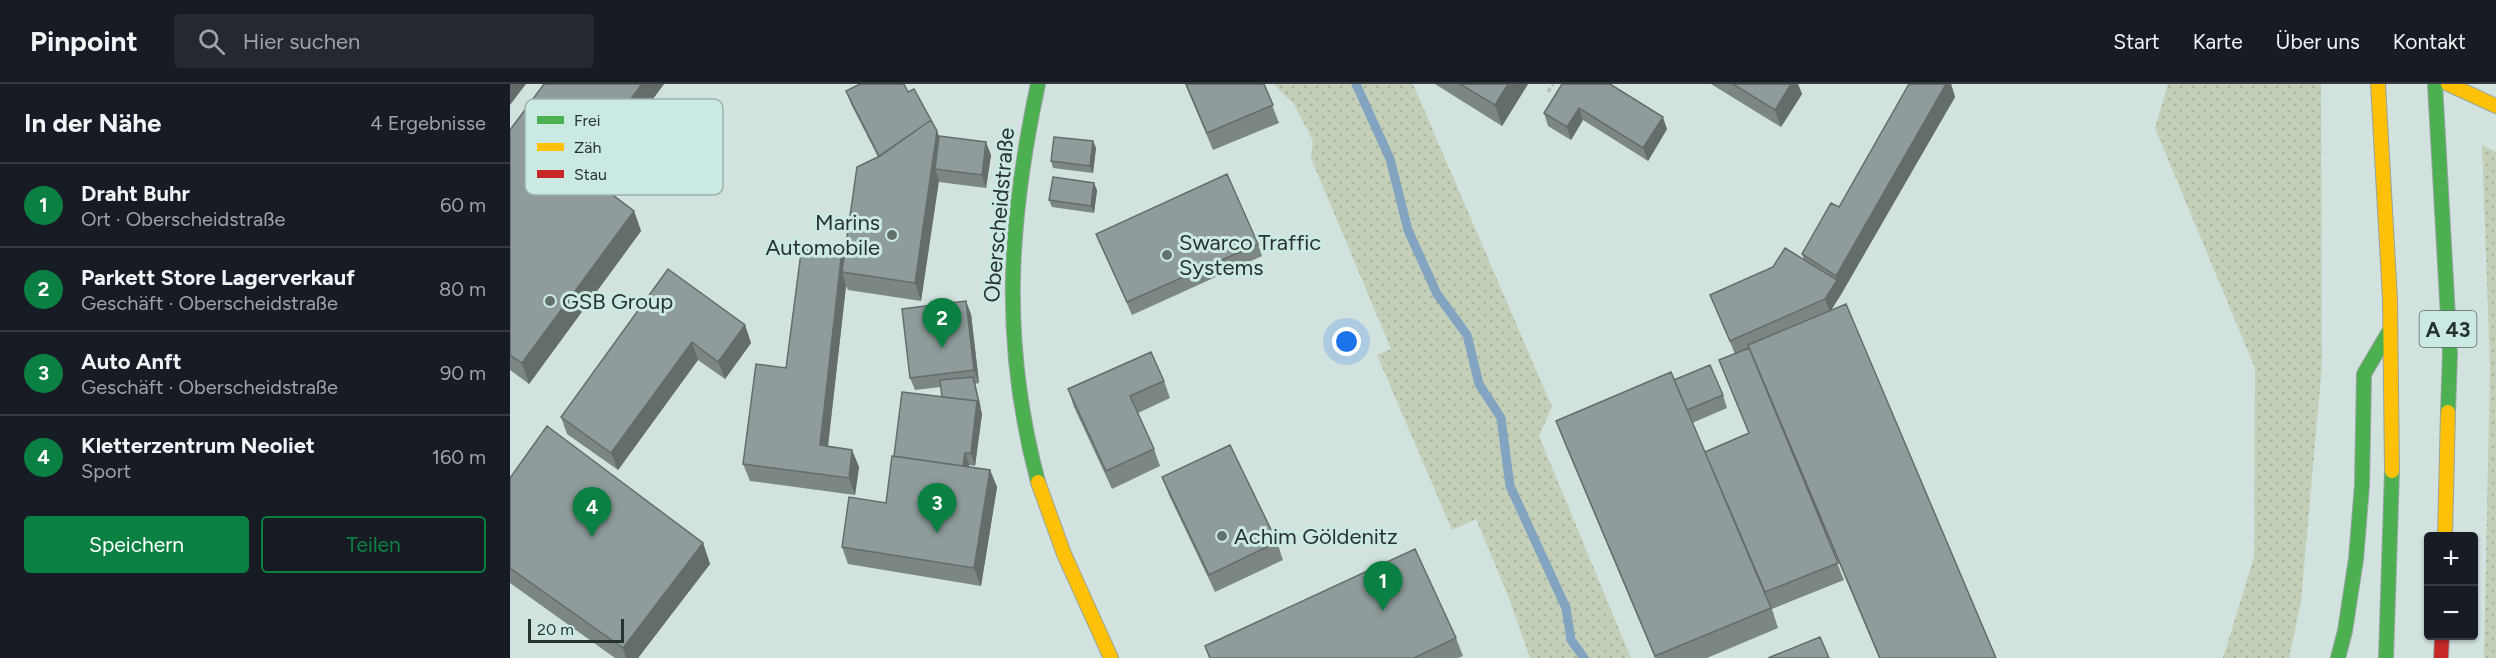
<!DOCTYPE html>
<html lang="de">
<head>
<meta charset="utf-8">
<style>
  :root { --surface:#171b24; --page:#242831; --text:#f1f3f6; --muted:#9ea1a6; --line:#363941; --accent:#0b8043 }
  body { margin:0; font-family:Figtree,sans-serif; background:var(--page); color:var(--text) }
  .controls { position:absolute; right:18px; bottom:18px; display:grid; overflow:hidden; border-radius:6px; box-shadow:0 2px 4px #0004 }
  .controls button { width:54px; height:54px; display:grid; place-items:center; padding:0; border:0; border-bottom:2px solid var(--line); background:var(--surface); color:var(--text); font:30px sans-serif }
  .scale { position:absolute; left:18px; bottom:15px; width:96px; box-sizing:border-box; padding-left:6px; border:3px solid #273331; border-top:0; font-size:16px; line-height:21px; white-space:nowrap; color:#273331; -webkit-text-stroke:4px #cbe9e3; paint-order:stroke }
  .you { position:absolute; left:837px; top:258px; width:21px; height:21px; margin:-15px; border:4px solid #fff; border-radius:50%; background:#1a73e8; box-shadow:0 0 0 9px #1a73e833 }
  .badge { display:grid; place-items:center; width:39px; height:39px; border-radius:50%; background:var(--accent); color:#fff; font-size:20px; font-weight:700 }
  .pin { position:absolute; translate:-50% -50px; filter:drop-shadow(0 2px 3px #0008) }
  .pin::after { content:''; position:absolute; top:32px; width:21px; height:18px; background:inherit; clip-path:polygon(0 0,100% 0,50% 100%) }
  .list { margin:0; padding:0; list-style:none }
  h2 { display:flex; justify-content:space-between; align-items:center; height:78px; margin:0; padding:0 24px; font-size:26px }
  h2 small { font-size:20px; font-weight:400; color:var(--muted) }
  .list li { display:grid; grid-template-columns:39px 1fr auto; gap:18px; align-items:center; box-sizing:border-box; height:84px; padding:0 24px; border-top:2px solid var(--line) }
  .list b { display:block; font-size:22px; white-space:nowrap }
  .list p { margin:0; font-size:20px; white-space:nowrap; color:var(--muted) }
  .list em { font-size:20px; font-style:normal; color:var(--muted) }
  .actions { display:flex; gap:12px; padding:18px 24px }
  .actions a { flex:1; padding:14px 0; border:2px solid var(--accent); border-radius:6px; text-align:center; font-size:21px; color:var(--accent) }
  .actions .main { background:var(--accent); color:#fff }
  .icon { flex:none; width:33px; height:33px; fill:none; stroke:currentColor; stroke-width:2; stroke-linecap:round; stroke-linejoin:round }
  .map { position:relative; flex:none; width:1986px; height:574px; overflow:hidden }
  header { display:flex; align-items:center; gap:36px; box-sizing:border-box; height:84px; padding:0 30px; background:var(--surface); border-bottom:2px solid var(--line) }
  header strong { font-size:28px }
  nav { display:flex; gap:33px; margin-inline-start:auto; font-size:21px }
  .search { width:420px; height:54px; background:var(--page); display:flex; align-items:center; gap:15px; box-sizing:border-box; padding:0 21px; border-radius:6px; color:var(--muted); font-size:22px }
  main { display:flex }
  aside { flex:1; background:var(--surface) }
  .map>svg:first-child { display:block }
  .grass { fill:url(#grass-dots) }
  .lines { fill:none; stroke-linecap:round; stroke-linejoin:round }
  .stream { stroke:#82a4c1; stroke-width:9 }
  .fast-casing { stroke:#97a4a1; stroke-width:16 }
  .slow-casing { stroke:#97a4a1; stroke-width:16 }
  .jam-casing { stroke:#97a4a1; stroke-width:16 }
  .path { stroke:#babfbd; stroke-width:4; stroke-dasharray:4.5 3; stroke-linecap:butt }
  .fast { stroke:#4caf50; stroke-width:14 }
  .slow { stroke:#ffc107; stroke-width:14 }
  .jam { stroke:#c62828; stroke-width:14 }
  .wall { fill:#7b8685 }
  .shaded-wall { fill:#646d6c }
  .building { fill:#8f9c9b; stroke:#646d6c; stroke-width:1.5 }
  .poi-dot { fill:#63706e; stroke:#cbe9e3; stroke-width:2 }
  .labels { text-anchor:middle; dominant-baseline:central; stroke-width:6; stroke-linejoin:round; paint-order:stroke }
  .shield { fill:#cbe9e3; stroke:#586a66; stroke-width:1.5 }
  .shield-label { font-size:21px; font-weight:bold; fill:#273331 }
  .street-label { font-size:22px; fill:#273331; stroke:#cbe9e3 }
  .poi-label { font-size:22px; fill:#273331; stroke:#cbe9e3; text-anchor:start }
  .key { fill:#cbe9e3; stroke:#9ab2ae; stroke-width:1.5 }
  .key-label { font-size:16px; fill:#273331 }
</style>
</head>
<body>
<header>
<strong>Pinpoint</strong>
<div class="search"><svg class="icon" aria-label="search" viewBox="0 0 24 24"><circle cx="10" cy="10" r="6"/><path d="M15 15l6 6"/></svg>Hier suchen</div>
<nav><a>Start</a><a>Karte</a><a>Über uns</a><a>Kontakt</a></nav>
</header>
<main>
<aside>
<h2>In der Nähe<small>4 Ergebnisse</small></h2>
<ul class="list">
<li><span class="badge">1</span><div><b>Draht Buhr</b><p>Ort · Oberscheidstraße</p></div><em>60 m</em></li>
<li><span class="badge">2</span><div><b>Parkett Store Lagerverkauf</b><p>Geschäft · Oberscheidstraße</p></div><em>80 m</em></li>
<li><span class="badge">3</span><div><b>Auto Anft</b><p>Geschäft · Oberscheidstraße</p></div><em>90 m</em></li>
<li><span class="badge">4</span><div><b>Kletterzentrum Neoliet</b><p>Sport</p></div><em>160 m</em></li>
</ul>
<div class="actions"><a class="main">Speichern</a><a>Teilen</a></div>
</aside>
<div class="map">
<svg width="1986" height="574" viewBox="0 0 1986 574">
  <defs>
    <pattern id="grass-dots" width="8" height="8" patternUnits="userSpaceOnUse" patternTransform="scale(1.5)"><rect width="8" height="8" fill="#c3cfb8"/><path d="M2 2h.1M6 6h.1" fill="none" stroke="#a8b29f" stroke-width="1.8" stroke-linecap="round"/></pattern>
  </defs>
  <rect width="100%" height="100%" fill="#d2e2df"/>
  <path class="grass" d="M763 0H903L1042 323 1029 352 1121 574H1020L999 514 966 435 942 446 867 271 881 265 801 74 803 57 784 20Z
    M1658 0H1811L1812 281 1791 517 1779 574H1713L1744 473 1745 284 1645 44Z
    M1972 61 1986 68V574H1974L1980 283Z"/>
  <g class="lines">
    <path class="stream" d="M846 0 880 75 898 146 927 210 957 251 969 300 991 334 1000 402 1056 524 1061 556 1074 574"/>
    <g class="fast-casing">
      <path id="fast" d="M1925 0 1940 269 1938 328
        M528 398C491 259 498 140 528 0
        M1828 574 1835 547 1846 475 1852 401 1854 290 1880 246
        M1876 574 1882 387"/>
    </g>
    <g class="slow-casing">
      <path id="slow" d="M1868 0 1880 215 1882 387
        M1938 0 1986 22
        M528 398 554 470 601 574
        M1935 452 1938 328"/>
    </g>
    <g class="jam-casing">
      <path id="jam" d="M1931 574 1932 552"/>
    </g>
    <path class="path" d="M1038 8 1043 0"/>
    <use href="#fast" class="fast"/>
    <use href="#slow" class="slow"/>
    <use href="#jam" class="jam"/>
  </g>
  <path class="wall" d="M154 0 83 96 124 127 131 147 19 300 0 286V46Z
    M675 0H754L769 39 703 66Z
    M925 0H1018L992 42Z
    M1052 0 1157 45 1138 77 1073 36 1061 56 1038 42 1034 29Z
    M1201 0H1288L1292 10 1271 43Z
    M1399 0H1441L1445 13 1321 226 1486 574H1369L1289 384 1334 496 1262 525 1268 544 1197 574H1145L1054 358 1046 337 1164 296 1213 311 1217 324 1182 339 1197 373 1239 350 1209 276 1225 270 1200 211 1294 176 1292 170 1329 123Z
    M336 7 398 8 421 36 429 52 481 71 476 104 429 98V96L411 217 338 206 336 202 318 362 342 366 349 383 345 411 240 397 233 380 276 284 334 172 368 73 341 20Z
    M583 57 586 64 583 89 543 84 541 77Z
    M587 106 584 129 542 123 539 116Z
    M586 150 748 160 752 172 622 231 591 162Z
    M158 185 235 241 241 259 215 295 188 276 108 386 57 350 51 333Z
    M461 230 469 299 465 300 472 330 465 382 459 381V383L480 386 487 403 471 502 338 480 332 463 376 419 384 372 432 313 431 303 405 306 400 294Z
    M654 297 660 314 628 329 644 365 650 382 602 405 564 323 558 305Z
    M652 393 767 458 773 476 705 508 659 411Z
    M0 394 193 459 200 480 128 574H105L0 499Z
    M946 554 953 572 948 574H699L695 562Z"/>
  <path class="shaded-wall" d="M0 0H16L0 21Z
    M132 0H154L75 106 68 85Z
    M998 0H1018L992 42 985 21Z
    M1281 0H1288L1292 10 1271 43 1265 26Z
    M1436 0H1441L1445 13 1332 209 1320 228 1315 215 1327 196 1326 192Z
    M1069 24 1073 36 1061 56 1057 43Z
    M1153 33 1157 45 1138 77 1133 64Z
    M427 47 433 65 425 85 429 96 411 217 405 199Z
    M583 57 586 64 583 89 580 82Z
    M476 58 481 71 476 104 472 91Z
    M584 99 587 106 584 129 581 122Z
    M124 127 131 147 19 300 12 279Z
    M332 166 338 184 332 188 336 202 316 379 310 361Z
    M456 217 461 230 469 299 464 286Z
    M235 241 241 259 215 295 208 278Z
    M182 258 188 276 108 386 101 369Z
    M463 293 465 299 472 330 470 323Z
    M467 317 472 330 465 382 461 369Z
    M342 366 349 383 345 411 339 394Z
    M455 369 459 381 457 398 452 386Z
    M480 386 487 403 471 502 464 484Z
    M193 459 200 480 128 574H116L113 564Z"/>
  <path class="building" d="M34 0H132L68 85 124 127 12 279 0 271V46Z
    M350 0H394L398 8 404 5 421 36 369 72 336 7Z
    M676 0H754L763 21 697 49Z
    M950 0H998L985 21Z
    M1052 0H1100L1153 33 1133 64 1069 24 1057 43 1034 29Z
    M1223 0H1281L1265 26Z
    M1399 0H1436L1326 192 1292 170 1321 119 1329 123Z
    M421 36 427 47 405 199 332 188 347 83 370 72Z
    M429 52 476 58 472 91 425 85Z
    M544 53 583 57 580 82 541 77Z
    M717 90 748 160 617 218 586 150Z
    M543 93 584 99 581 122 539 116Z
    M292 161 332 166 310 361 342 366 339 394 233 380 246 280 276 284Z
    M1275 164 1327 196 1315 215 1220 257 1200 211 1263 183Z
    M158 185 235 241 208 278 182 258 101 369 51 333Z
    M456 217 464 286 400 294 392 225Z
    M1336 220 1486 574H1370L1238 261Z
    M1239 264 1328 479 1255 508 1195 368 1239 349 1209 276Z
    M641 268 654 297 620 312 644 365 596 387 558 305Z
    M1200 281 1213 311 1177 326 1164 296Z
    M1161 288 1261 524 1145 572 1046 337Z
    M463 293 470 323 467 317 432 313 430 296Z
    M392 308 467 317 461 369H455L453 382 384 372Z
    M37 342 193 459 113 564 0 484V394Z
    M720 361 767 458 699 491 652 393Z
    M382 372 480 386 464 484 332 463 339 413 376 419Z
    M905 465 946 554 904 574H700L695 562Z
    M1310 553 1319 574H1258Z"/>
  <g class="poi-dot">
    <circle cx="382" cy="151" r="6"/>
    <circle cx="657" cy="171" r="6"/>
    <circle cx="40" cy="217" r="6"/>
    <circle cx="712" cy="452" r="6"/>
  </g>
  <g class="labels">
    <rect class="shield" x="1909.5" y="227" width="57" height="36" rx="4.5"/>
    <g class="shield-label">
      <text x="1938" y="245">A 43</text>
    </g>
    <g class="street-label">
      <text transform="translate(489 131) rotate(-85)">Oberscheidstraße</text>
    </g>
    <g class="poi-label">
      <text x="370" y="138" text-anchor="end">Marins<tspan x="370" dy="25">Automobile</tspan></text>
      <text x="669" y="158">Swarco Traffic<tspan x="669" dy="25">Systems</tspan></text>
      <text x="52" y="217">GSB Group</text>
      <text x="724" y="452">Achim Göldenitz</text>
    </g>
  </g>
  <rect x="15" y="15" width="198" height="96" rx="9" class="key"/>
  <rect x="27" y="32" width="27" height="8" fill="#4caf50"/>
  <rect x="27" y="59" width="27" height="8" fill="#ffc107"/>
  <rect x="27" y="86" width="27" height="8" fill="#c62828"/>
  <g class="key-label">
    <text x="64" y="42">Frei</text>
    <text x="64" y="69">Zäh</text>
    <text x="64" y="96">Stau</text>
  </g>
</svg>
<div class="controls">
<button>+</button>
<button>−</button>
</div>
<div class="scale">20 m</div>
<div class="you"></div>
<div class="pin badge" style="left:873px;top:527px">1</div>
<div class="pin badge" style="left:432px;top:264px">2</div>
<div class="pin badge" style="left:427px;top:449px">3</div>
<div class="pin badge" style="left:82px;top:453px">4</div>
</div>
</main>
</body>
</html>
